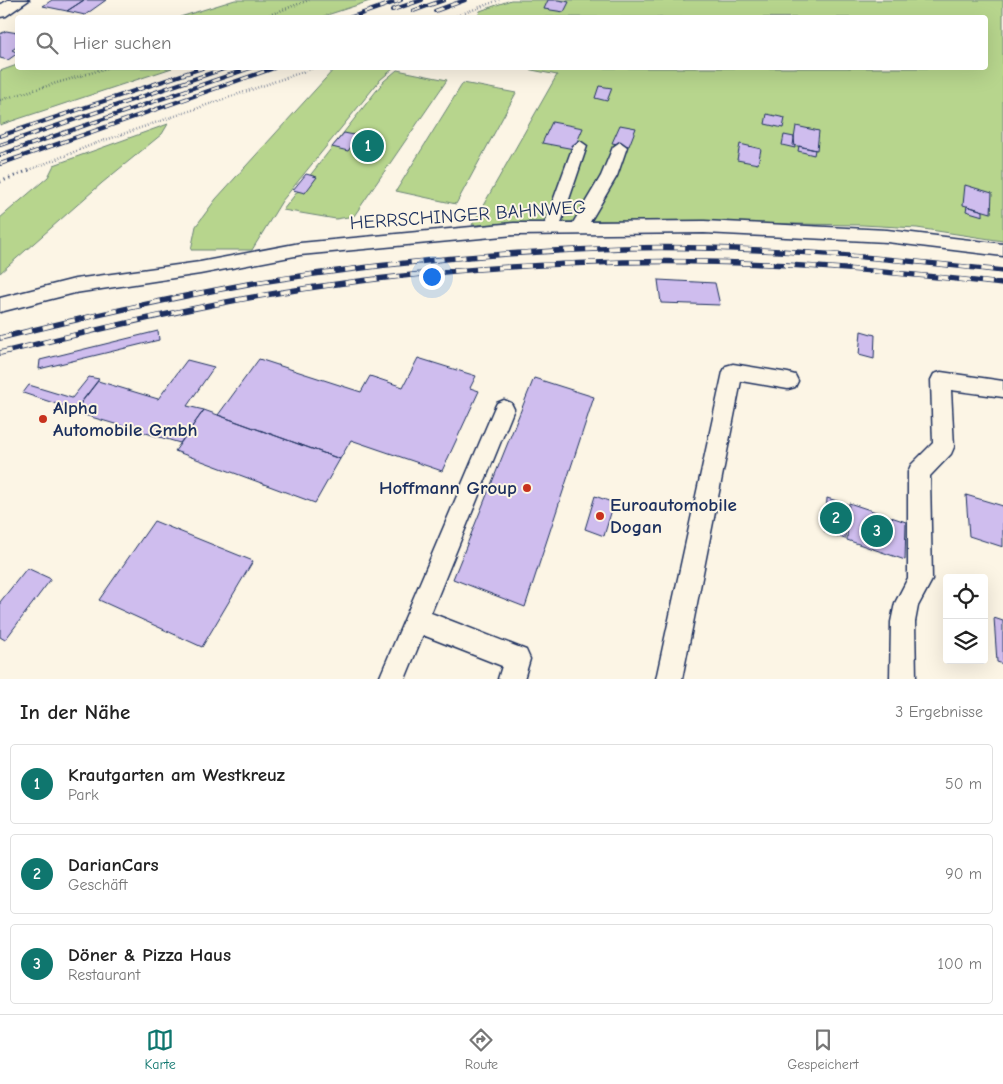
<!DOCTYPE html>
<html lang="de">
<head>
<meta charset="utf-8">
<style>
  :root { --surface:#fff; --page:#f6f6f6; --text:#222; --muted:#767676; --line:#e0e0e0; --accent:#0f766e }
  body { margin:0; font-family:"Comic Neue",sans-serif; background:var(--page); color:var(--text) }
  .controls { position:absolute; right:15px; bottom:15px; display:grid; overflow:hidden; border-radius:5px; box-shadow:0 5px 20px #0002 }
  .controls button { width:45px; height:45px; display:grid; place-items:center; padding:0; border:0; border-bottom:1px solid var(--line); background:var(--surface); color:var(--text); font:25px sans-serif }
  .you { position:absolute; left:431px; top:276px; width:18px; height:18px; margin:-12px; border:4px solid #fff; border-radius:50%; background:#1a73e8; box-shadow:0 0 0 8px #1a73e833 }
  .badge { display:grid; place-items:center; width:32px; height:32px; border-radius:50%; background:var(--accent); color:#fff; font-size:16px; font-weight:700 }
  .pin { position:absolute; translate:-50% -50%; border:2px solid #fff; box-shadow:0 1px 5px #0006 }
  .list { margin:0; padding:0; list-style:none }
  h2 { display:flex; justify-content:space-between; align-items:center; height:65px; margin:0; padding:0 20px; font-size:21px }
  h2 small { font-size:16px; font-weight:400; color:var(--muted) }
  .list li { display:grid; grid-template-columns:32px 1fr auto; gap:15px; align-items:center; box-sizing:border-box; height:80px; margin:0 10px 10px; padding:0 10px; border:1px solid var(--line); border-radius:5px }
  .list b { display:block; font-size:19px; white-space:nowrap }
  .list p { margin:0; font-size:16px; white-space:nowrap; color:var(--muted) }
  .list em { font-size:16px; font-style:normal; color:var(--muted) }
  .icon { flex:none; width:28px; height:28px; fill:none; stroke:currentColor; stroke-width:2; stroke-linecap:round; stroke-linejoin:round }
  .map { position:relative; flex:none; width:1003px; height:679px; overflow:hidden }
  .search { position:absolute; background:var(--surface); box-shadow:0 5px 20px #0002; left:15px; right:15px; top:15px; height:55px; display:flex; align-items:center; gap:12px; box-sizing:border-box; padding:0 18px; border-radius:5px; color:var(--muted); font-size:19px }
  .sheet { height:335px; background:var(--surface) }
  nav { display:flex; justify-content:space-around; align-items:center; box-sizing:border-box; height:70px; border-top:1px solid var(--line); background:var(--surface); font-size:14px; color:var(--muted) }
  nav a { display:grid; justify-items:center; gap:2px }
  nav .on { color:var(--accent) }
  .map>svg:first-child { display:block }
  .green { fill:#b7d58d; stroke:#698276 }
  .building { fill:#cfbdee; stroke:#1b2f5e }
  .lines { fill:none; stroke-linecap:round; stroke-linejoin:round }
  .lane-casing { stroke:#1b2f5e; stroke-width:3 }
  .street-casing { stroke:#1b2f5e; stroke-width:3 }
  .path-far1 { stroke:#1b2f5e; stroke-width:2.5; stroke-dasharray:0.5 2.5; stroke-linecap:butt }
  .path { stroke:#1b2f5e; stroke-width:3; stroke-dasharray:1 4; stroke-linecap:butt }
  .lane { fill:#fcf5e5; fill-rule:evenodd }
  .street { fill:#fcf5e5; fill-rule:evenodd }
  .rail-far1-casing { stroke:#1b2f5e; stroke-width:4 }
  .rail-casing { stroke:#1b2f5e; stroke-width:5.5 }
  .rail-far1 { stroke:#fcf5e5; stroke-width:2.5; stroke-dasharray:8; stroke-linecap:butt }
  .rail { stroke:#fcf5e5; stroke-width:4; stroke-dasharray:11; stroke-linecap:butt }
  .poi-dot { fill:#c8321e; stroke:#fcf5e5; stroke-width:2 }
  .labels { text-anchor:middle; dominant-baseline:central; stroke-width:4; stroke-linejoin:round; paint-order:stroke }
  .street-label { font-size:19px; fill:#1b2f5e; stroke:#fcf5e5 }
  .poi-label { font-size:19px; font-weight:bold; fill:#1b2f5e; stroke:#fcf5e5; text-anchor:start }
</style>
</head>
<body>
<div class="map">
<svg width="1003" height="679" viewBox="0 0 1003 679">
  <rect width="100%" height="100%" fill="#fcf5e5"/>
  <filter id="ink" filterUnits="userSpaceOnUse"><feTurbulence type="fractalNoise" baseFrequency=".02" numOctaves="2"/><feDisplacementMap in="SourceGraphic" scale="10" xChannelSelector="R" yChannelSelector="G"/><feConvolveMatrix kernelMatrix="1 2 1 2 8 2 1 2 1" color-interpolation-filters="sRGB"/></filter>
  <g filter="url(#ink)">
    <path class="green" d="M235 0H373L321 17H180Z
      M511 0H1003V241L917 228 862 225 597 221 472 225 557 75 522 68H986V18L478 17 480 11Z
      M17 65 18 68H172L0 125V71Z
      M335 68H394L380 80 282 201 252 250H191L196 226 216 199Z
      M397 70 447 80 354 216 336 219 283 210 384 81Z
      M463 83 516 93 456 204 396 191Z
      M168 124 162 134 102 183 0 273V218L48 177 54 165Z"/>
    <path class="building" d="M52 0H84L67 11 43 6Z
      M84 0H106L85 15 67 11Z
      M548 0H558L569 2 564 12 544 9Z
      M6 31 18 33V46L12 50 18 53 8 60 0 58V34Z
      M599 86 612 88 607 101 595 98Z
      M767 114 785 118 783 128 765 124Z
      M552 122 583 128 574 149 542 143Z
      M620 125 636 128 629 146 612 143Z
      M796 126 819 131 817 150 793 145Z
      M344 133 359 136 348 151 332 147Z
      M784 135 794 137 795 148 782 145Z
      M740 144 761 149 758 164 737 160Z
      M799 146 815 150 814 155 798 151Z
      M306 174 317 177 305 193 293 190Z
      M965 185 992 193 991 213 963 205Z
      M967 206 983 211V216L966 211Z
      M658 280 715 283 720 305 661 303Z
      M158 331 159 340 39 369 40 360Z
      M861 331 875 335 874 359 859 355Z
      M418 358 476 376 470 388 479 391 442 471 351 440 340 459 218 415 259 359 361 392 370 376 403 387Z
      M187 360 214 367 187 406 204 410 180 443 74 412 98 381 158 399Z
      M89 377 99 379 75 410 23 393 29 385 72 398Z
      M534 378 594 397 525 607 453 579Z
      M204 410 340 459 315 503 175 451Z
      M966 495 1003 506V547L969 536Z
      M595 496 614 503 604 536 585 529Z
      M827 498 847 504 845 539 825 532Z
      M849 503 906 522 905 560 847 540Z
      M154 521 253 561 202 647 99 600Z
      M27 568 51 579 5 640 0 637V602Z
      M994 618 1003 621V664L997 662Z"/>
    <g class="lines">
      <g class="lane-casing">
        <path id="lane" d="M580 141 587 146 561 223H573L601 176 613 147 620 142 627 147 617 176 590 222 704 221 887 230 1003 244V256L887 242 704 233 514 235 300 255 200 274 75 293 0 312V298L75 279 200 262 300 243 514 223H545L573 146Z
          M733 364 788 373 795 375 798 381 795 387 788 389 741 381 682 679H656L723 372 726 366Z
          M941 372 1003 381V397L951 390 954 447 951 454 930 476 932 580 918 606 915 622 916 679H890L891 622 895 603 908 578V472L911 465 933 443 931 380 934 374Z
          M504 400 511 403 514 409 431 613 526 650 530 659 524 679H498L502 666 423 635 405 679H379L494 409 497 403Z"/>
      </g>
      <g class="street-casing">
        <path id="street" d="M8 0H29L6 16 0 17V5Z"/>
      </g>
      <path class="path-far1" d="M261 18 309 0
        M451 18 499 0
        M0 100 107 68
        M29 170 94 144 314 68"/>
      <path class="path" d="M0 182 32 169"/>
      <use href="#lane" class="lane"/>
      <use href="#street" class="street"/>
      <g class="rail-far1-casing">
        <path id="rail-far1" d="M392 10 422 0
          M413 11 444 0
          M435 11 465 0
          M349 18 401 0
          M0 136 202 68
          M0 145 226 68
          M0 155 250 68
          M0 164 274 68"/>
      </g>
      <g class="rail-casing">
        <path id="rail" d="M0 338C82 318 165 299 248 284 372 264 497 252 623 248 750 245 877 257 1003 271
          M0 353C82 333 165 313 248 298 371 276 497 265 623 262 750 259 876 270 1003 284"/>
      </g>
      <use href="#rail-far1" class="rail-far1"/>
      <use href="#rail" class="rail"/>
    </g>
  </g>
  <g class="poi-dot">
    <circle cx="43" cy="419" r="5"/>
    <circle cx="527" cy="488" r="5"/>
    <circle cx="600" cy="516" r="5"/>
  </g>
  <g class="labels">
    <g class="street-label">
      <text transform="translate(468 215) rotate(-4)">HERRSCHINGER BAHNWEG</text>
    </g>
    <g class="poi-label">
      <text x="53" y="408">Alpha<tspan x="53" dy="22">Automobile Gmbh</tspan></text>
      <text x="517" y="488" text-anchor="end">Hoffmann Group</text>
      <text x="610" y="505">Euroautomobile<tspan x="610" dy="22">Dogan</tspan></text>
    </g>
  </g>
</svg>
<div class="controls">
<button><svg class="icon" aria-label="locate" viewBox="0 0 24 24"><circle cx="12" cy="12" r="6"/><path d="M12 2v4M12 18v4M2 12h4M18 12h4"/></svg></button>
<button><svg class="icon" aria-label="layers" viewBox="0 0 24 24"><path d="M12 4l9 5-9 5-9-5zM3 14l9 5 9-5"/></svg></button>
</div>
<div class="you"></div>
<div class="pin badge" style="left:368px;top:146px">1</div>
<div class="pin badge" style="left:836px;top:518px">2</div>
<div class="pin badge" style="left:877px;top:531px">3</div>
<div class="search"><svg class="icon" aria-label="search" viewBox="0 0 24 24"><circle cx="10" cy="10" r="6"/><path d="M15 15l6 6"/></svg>Hier suchen</div>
</div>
<section class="sheet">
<h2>In der Nähe<small>3 Ergebnisse</small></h2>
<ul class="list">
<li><span class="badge">1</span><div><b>Krautgarten am Westkreuz</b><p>Park</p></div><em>50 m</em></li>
<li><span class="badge">2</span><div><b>DarianCars</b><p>Geschäft</p></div><em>90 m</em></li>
<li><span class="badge">3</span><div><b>Döner &amp; Pizza Haus</b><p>Restaurant</p></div><em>100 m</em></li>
</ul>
</section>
<nav>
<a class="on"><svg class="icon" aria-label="map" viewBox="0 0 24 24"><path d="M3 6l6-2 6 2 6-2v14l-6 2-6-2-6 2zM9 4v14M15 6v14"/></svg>Karte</a>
<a><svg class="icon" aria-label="directions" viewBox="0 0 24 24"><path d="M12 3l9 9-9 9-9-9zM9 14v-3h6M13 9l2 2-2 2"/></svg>Route</a>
<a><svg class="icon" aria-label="saved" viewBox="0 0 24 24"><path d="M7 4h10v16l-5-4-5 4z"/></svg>Gespeichert</a>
</nav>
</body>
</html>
